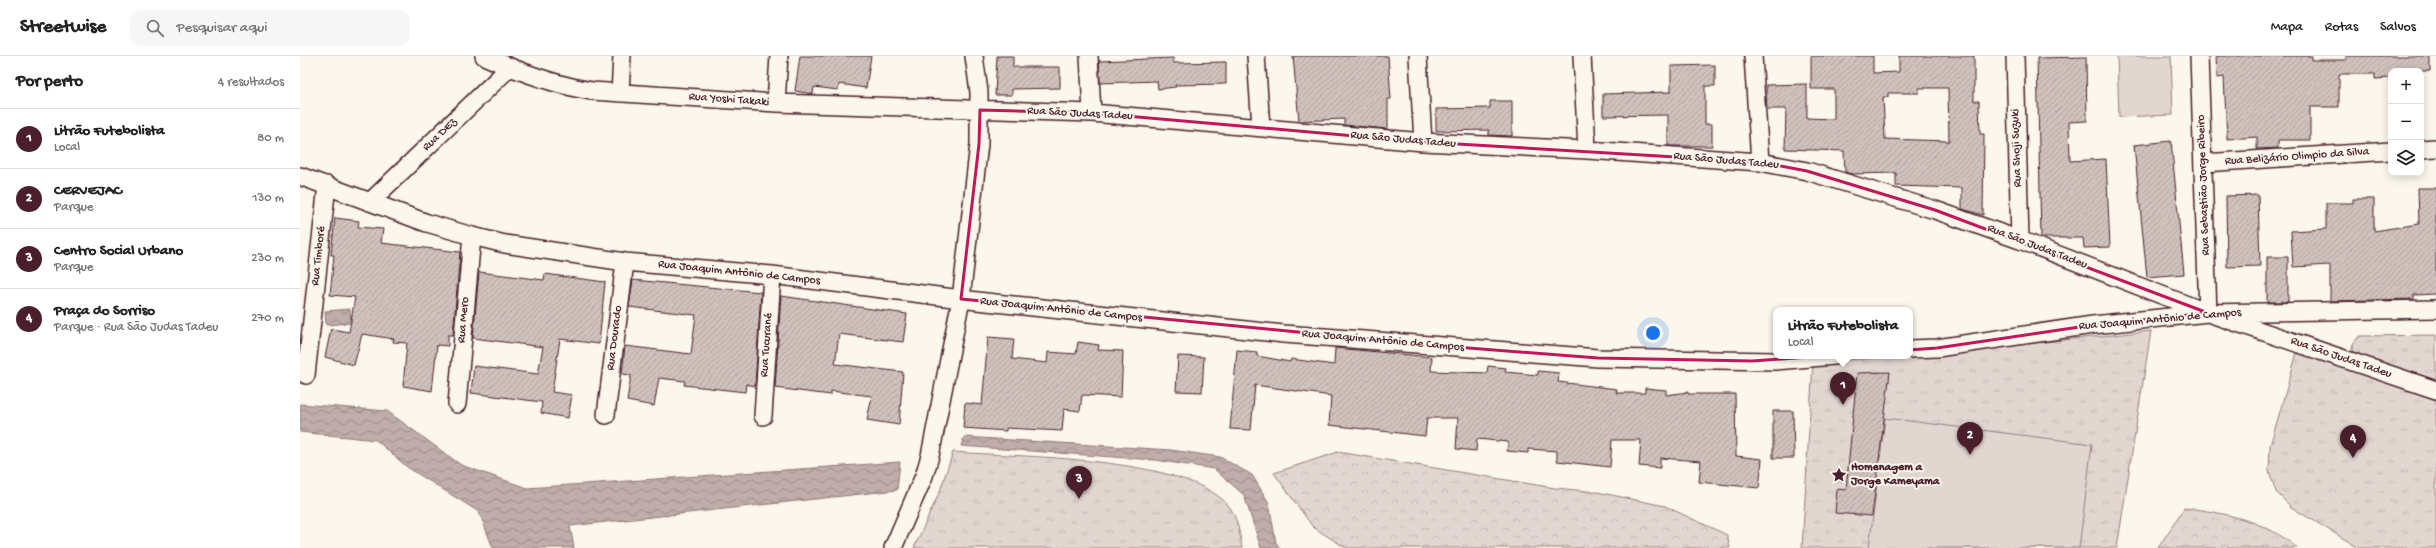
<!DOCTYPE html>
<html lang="pt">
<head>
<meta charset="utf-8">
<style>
  :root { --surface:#fff; --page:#f6f6f6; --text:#222; --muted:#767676; --line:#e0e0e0; --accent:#4a1f2b }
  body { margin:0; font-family:"Gochi Hand",sans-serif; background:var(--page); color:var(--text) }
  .controls { position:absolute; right:12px; top:12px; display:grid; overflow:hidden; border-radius:8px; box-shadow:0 2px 10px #0003 }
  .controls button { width:36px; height:36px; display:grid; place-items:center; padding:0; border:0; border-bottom:1px solid var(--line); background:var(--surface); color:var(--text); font:20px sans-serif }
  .you { position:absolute; left:1353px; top:277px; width:14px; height:14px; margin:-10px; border:3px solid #fff; border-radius:50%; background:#1a73e8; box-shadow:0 0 0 6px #1a73e833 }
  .badge { display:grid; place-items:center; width:26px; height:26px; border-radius:50%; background:var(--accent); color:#fff; font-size:13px; font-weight:700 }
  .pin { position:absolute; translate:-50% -33px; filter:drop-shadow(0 1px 2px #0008) }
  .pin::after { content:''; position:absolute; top:21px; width:14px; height:12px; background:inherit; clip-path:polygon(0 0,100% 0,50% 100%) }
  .popup { position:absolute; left:1473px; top:251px; width:140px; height:52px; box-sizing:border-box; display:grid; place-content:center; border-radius:8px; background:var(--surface); filter:drop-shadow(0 1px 3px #0005); font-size:13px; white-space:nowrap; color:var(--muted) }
  .popup b { font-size:15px; color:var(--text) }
  .popup::after { content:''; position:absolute; left:50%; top:100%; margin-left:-8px; border:8px solid transparent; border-top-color:var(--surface) }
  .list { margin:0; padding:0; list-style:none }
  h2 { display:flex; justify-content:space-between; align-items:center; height:52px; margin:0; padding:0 16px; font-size:17px }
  h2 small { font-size:13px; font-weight:400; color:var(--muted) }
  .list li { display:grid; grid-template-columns:26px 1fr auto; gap:12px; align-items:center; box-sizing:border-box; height:60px; padding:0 16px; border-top:1px solid var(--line) }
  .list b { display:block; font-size:15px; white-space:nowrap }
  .list p { margin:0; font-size:13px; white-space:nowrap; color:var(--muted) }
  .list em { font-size:13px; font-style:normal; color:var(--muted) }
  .icon { flex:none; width:22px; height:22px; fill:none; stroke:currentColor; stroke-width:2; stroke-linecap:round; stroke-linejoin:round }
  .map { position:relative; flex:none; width:2136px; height:492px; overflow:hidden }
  header { display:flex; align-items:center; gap:24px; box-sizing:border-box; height:56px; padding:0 20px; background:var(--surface); border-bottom:1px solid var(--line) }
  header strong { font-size:19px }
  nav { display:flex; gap:22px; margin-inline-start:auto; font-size:14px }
  .search { width:280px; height:36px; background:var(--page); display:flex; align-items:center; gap:10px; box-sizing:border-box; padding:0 14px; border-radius:12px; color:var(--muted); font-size:15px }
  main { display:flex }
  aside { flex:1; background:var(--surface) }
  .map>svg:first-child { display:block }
  .forest { fill:url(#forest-crowns); stroke:#967b7e }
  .park { fill:url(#park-tufts); stroke:#967b7e }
  .pitch { fill:#e2d7d0; stroke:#967b7e }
  .water { fill:url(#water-waves); stroke:#907477 }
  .building { fill:url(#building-hatch); stroke:#4a1f2b; fill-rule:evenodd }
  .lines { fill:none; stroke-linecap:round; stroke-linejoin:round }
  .street-casing { stroke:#4a1f2b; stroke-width:20 }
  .street { stroke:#fbf7ec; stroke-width:17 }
  .marked { fill:none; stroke:#c2185b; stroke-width:3; stroke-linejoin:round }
  .labels { text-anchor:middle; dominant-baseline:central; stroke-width:4; stroke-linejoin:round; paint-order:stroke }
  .street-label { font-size:12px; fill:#4a1f2b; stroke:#fbf7ec }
  .poi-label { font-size:12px; font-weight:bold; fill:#4a1f2b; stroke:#fbf7ec; text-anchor:start }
</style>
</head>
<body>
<header>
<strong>Streetwise</strong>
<div class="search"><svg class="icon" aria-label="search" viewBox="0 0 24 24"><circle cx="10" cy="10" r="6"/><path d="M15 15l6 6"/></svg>Pesquisar aqui</div>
<nav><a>Mapa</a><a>Rotas</a><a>Salvos</a></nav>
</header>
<main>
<aside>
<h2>Por perto<small>4 resultados</small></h2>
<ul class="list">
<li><span class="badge">1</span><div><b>Litrão Futebolista</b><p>Local</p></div><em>80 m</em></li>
<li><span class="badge">2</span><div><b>CERVEJAC</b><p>Parque</p></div><em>130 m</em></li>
<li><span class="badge">3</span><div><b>Centro Social Urbano</b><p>Parque</p></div><em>230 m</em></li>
<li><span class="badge">4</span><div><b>Praça do Sorriso</b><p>Parque · Rua São Judas Tadeu</p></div><em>270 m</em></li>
</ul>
</aside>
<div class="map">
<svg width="2136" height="492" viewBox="0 0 2136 492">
  <defs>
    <pattern id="forest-crowns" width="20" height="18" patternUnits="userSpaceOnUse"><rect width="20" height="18" fill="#e2d7d0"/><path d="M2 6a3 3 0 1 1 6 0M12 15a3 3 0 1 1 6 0" fill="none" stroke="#c3b8b3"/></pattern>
    <pattern id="park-tufts" width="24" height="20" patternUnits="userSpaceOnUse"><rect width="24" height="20" fill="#e2d7d0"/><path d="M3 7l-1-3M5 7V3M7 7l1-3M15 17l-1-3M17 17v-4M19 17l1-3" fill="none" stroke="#c3b8b3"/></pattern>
    <pattern id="water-waves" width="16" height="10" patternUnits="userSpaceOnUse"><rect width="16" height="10" fill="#bfadaa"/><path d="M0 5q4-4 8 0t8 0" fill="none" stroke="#9d8c8b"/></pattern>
    <pattern id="building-hatch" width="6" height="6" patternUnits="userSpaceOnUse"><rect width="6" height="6" fill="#cfc2bc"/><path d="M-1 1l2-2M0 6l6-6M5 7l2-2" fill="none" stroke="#b3a6a2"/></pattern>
  </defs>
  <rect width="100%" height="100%" fill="#fbf7ec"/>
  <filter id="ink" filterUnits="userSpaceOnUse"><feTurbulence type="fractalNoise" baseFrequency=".025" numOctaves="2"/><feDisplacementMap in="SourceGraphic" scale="8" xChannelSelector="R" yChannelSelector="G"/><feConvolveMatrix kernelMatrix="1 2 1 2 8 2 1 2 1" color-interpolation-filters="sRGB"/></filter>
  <g filter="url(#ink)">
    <path class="forest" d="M1038 396 1255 432 1297 436 1365 450 1427 479 1430 492H1046L1013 471 974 417Z
      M1884 452C1923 456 1967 465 1997 492H1858Z"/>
    <path class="park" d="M1851 275 1817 492H1502L1513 306 1610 300Z
      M2136 279V330L2053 300C2050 291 2053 285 2061 280Z
      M1998 293 2136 339V492H2059L1991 451 1976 436 1969 415 1970 390Z
      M653 396C717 401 885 400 928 449 937 460 940 478 942 492H614L640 435Z"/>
    <path class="pitch" d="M1817 0H1871L1873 59 1819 61Z
      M1585 362 1792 388 1779 492H1569Z"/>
    <path class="water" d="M50 253 51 267 26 269 25 255Z
      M0 348 87 355 161 409 227 432 600 406 597 434 270 470 274 492H193L179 456 107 411 76 384 0 376Z
      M664 381 871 394 920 401 952 419 969 447 976 487 980 492H961L944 439 914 413 855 404 661 390Z"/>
    <path class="building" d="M500 0H571L566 32 539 28 538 34 514 31 513 38 495 35Z
      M697 0H713V11H760V32L712 33V39H695Z
      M993 0H1088L1091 43H1088V73L1044 69V63L999 65Z
      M1511 0H1573V17L1599 16V0H1674V45H1679L1680 78H1684L1683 159 1662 153V132L1596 130V117L1552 118 1545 116 1544 95 1485 93 1486 53H1467L1466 29 1507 28V62L1534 63V33H1511ZM1619 32H1648L1649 85 1585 83 1583 41H1588V37H1619Z
      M1916 0H2012V4H2046V0H2130V15H2091V22L2075 23V18H2039V51H2010V84H1978V92L1957 93V81L1927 83 1924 21 1917 22Z
      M1786 1 1787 65 1769 66 1770 105 1806 103 1810 191 1784 192 1783 182H1741L1737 2Z
      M873 2 874 7 926 6V28L875 29 876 31 858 33 857 25 800 27 799 5Z
      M1415 9V30H1405V68H1412V90H1368V59L1303 60V38L1371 36V10Z
      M1190 45H1212V80L1189 79V74L1136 75V53L1190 52Z
      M1871 85 1884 218 1847 221 1834 89Z
      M2118 132H2136V238L2114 239V243L2030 245V209L1993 211 1991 175 2026 173V147H2053V143H2074V175L2119 168Z
      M1958 139 1960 210 1927 211 1926 140Z
      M35 162 59 165 58 171 83 173 81 187 160 196 153 279H148V290L137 289 132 335 103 330 107 287 93 286 94 283 62 278 54 309 25 301 31 273 49 276 55 241 30 239 34 199H31Z
      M1967 201H1988V246H1967Z
      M179 216 244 224 245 218 305 226 299 288 260 283 252 336 272 339 268 362 241 357 242 346 171 337 174 310 238 318 243 291 173 282Z
      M333 224 461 236 455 330 446 328 445 336 384 329 385 325 359 322 354 350 327 345 331 319 322 318 325 290 391 298 396 259 329 251Z
      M481 240 607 258 603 286 539 278 535 308 603 316 599 369 567 364 572 340 531 335V339L475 332Z
      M688 281 714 283 712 303 747 307 748 296 776 298 778 286 799 289 798 294 823 295 821 341 782 339 780 355 764 353 762 375 706 372V375L663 372 665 347 682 349Z
      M1035 292 1132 301 1131 315 1187 317 1188 310 1206 312 1205 316 1238 319V315L1259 317 1258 326 1317 333 1316 337H1345V332L1366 334V339L1388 336V338H1435L1436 400 1462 403 1459 432 1399 426 1401 405 1360 402V412L1339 410 1341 384H1312L1310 411 1257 405V395L1228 393V397L1207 395 1208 386 1177 383 1176 395 1156 393 1158 362H1127L1125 380 1029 369 1031 340 955 329 951 374 930 373 937 294 957 296V300L990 306 991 303 1034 309Z
      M878 300 904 301 902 336 876 335Z
      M1590 316 1572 460 1535 457 1537 433 1546 434 1557 317Z
      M1473 355H1493L1494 402H1473Z"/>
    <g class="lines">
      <g class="street-casing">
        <path id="street" d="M184 0C218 15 254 29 292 35L476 47 792 57 1123 86 1287 94 1460 106 1507 115 1635 154 1720 184 1908 257 2136 334
          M789 0 792 57
          M956 0 961 71
          M1118 0 1123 86
          M1282 0 1287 94
          M1453 0 1460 106
          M1715 0 1720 184
          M1899 0 1908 257
          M320 37 322 0
          M476 47 479 0
          M2121 93 2136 92
          M1903 107 2091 95
          M0 120 127 167 172 180 205 188 325 206 472 219 677 245 984 278 1130 289 1298 302 1475 305 1534 300
          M70 146 210 11
          M1610 293 1637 292 1793 269 1908 257 2136 253
          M6 319 27 129
          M157 348 172 180
          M306 359 325 206
          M463 360 472 219
          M593 492 624 420 630 400 661 243 679 88V36L674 0"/>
      </g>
      <use href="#street" class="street"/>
    </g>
  </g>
  <path class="marked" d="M680 54 792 57 1123 86 1460 106 1507 115 1635 154 1908 257 1793 269 1637 292 1452 305 1298 302 1130 289 661 243 679 88Z"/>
  <defs>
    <g id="sight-bare" transform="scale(1.2)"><path d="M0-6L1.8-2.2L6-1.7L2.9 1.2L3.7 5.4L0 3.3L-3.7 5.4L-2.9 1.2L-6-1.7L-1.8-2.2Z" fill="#4a1f2b" stroke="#fbf7ec" stroke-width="2.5" paint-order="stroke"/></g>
  </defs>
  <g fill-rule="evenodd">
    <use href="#sight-bare" x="1539" y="419"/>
  </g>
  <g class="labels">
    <g class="street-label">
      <text transform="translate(429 44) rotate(4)">Rua Yoshi Takaki</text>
      <text transform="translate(780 58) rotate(3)">Rua São Judas Tadeu</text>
      <text transform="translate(140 79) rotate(-44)">Rua DEz</text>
      <text transform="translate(1103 84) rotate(5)">Rua São Judas Tadeu</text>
      <text transform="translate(1717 92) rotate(-92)">Rua Shoji Suzuki</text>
      <text transform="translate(1997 101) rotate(-4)">Rua Belizário Olimpio da Silva</text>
      <text transform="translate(1426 105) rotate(5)">Rua São Judas Tadeu</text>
      <text transform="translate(1904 129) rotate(-92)">Rua Sebastião Jorge Ribeiro</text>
      <text transform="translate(1737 191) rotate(21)">Rua São Judas Tadeu</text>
      <text transform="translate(19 200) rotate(-84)">Rua Timboré</text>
      <text transform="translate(439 217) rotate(6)">Rua Joaquim Antônio de Campos</text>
      <text transform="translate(761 254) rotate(6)">Rua Joaquim Antônio de Campos</text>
      <text transform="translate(164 264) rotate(-85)">Rua Mero</text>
      <text transform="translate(1860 264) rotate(-5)">Rua Joaquim Antônio de Campos</text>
      <text transform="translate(315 282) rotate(-83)">Rua Dourado</text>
      <text transform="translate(1083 285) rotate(5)">Rua Joaquim Antônio de Campos</text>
      <text transform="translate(467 289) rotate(-86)">Rua Tucurané</text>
      <text transform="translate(2041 302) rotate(19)">Rua São Judas Tadeu</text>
    </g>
    <g class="poi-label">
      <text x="1551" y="412">Homenagem a<tspan x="1551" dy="14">Jorge Kameyama</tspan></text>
    </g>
  </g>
</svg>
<div class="controls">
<button>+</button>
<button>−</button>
<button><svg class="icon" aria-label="layers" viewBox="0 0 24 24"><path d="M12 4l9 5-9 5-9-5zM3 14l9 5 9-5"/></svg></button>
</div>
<div class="you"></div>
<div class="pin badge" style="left:1543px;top:349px">1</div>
<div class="popup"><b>Litrão Futebolista</b>Local</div>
<div class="pin badge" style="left:1670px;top:399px">2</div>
<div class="pin badge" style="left:779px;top:443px">3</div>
<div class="pin badge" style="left:2053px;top:402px">4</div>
</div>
</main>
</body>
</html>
